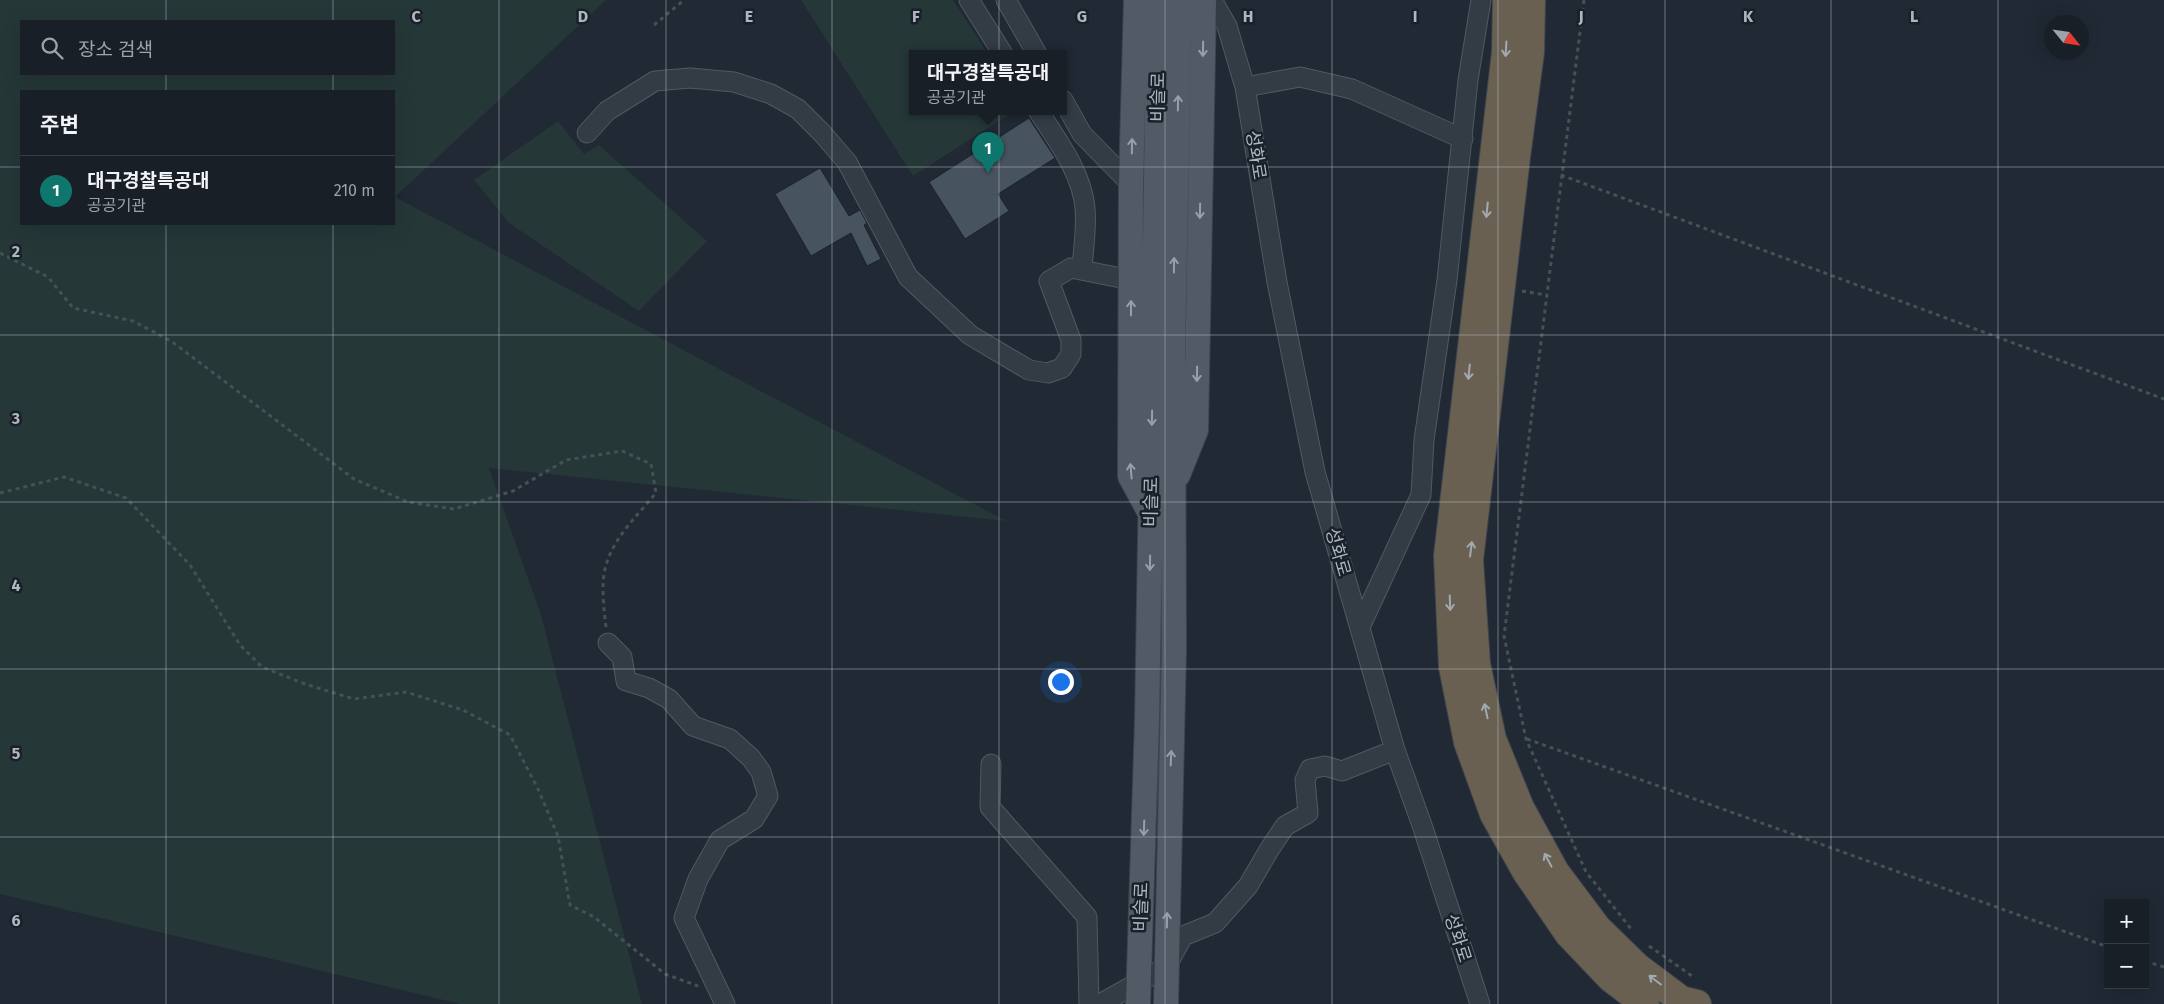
<!DOCTYPE html>
<html lang="ko">
<head>
<meta charset="utf-8">
<style>
  :root { --surface:#181f27; --page:#21272f; --text:#f1f3f6; --muted:#9fa2a7; --line:#363d44; --accent:#0f766e }
  body { margin:0; font-family:"Fira Sans","Noto Sans KR",sans-serif; background:var(--page); color:var(--text) }
  .controls { position:absolute; right:15px; bottom:15px; display:grid; overflow:hidden; border-radius:0px; box-shadow:0 5px 20px #0002 }
  .controls button { width:45px; height:45px; display:grid; place-items:center; padding:0; border:0; border-bottom:1px solid var(--line); background:var(--surface); color:var(--text); font:25px sans-serif }
  .compass { position:absolute; left:2044px; top:15px; width:45px; height:45px; border-radius:50%; background:var(--surface); box-shadow:0 5px 20px #0002; rotate:120deg }
  .you { position:absolute; left:1060px; top:681px; width:18px; height:18px; margin:-12px; border:4px solid #fff; border-radius:50%; background:#1a73e8; box-shadow:0 0 0 8px #1a73e833 }
  .badge { display:grid; place-items:center; width:32px; height:32px; border-radius:50%; background:var(--accent); color:#fff; font-size:16px; font-weight:700 }
  .pin { position:absolute; translate:-50% -41px; filter:drop-shadow(0 1px 2px #0008) }
  .pin::after { content:''; position:absolute; top:26px; width:18px; height:15px; background:inherit; clip-path:polygon(0 0,100% 0,50% 100%) }
  .popup { position:absolute; left:909px; top:50px; width:158px; height:65px; box-sizing:border-box; display:grid; place-content:center; border-radius:0px; background:var(--surface); filter:drop-shadow(0 1px 4px #0005); font-size:16px; white-space:nowrap; color:var(--muted) }
  .popup b { font-size:19px; color:var(--text) }
  .popup::after { content:''; position:absolute; left:50%; top:100%; margin-left:-10px; border:10px solid transparent; border-top-color:var(--surface) }
  .list { margin:0; padding:0; list-style:none }
  h2 { display:flex; justify-content:space-between; align-items:center; height:65px; margin:0; padding:0 20px; font-size:21px }
  h2 small { font-size:16px; font-weight:400; color:var(--muted) }
  .list li { display:grid; grid-template-columns:32px 1fr auto; gap:15px; align-items:center; box-sizing:border-box; height:70px; padding:0 20px; border-top:1px solid var(--line) }
  .list b { display:block; font-size:19px; white-space:nowrap }
  .list p { margin:0; font-size:16px; white-space:nowrap; color:var(--muted) }
  .list em { font-size:16px; font-style:normal; color:var(--muted) }
  .icon { flex:none; width:28px; height:28px; fill:none; stroke:currentColor; stroke-width:2; stroke-linecap:round; stroke-linejoin:round }
  .map { position:relative; flex:none; width:2164px; height:1004px; overflow:hidden }
  .search { position:absolute; background:var(--surface); box-shadow:0 5px 20px #0002; left:20px; top:20px; width:375px; height:55px; display:flex; align-items:center; gap:12px; box-sizing:border-box; padding:0 18px; border-radius:0px; color:var(--muted); font-size:19px }
  .panel { position:absolute; background:var(--surface); box-shadow:0 5px 20px #0002; left:20px; top:90px; width:375px; height:135px; border-radius:0px }
  .map>svg:first-child { display:block }
  .green { fill:#253737; fill-rule:evenodd }
  .building { fill:#485360; stroke:#1b222b }
  .lines { fill:none; stroke-linecap:round; stroke-linejoin:round }
  .minor-casing { stroke:#515963; stroke-width:21 }
  .major-casing { stroke:#3d444e; stroke-width:26 }
  .highway-casing { stroke:#3e464f; stroke-width:30 }
  .path { stroke:#415355; stroke-width:3; stroke-dasharray:4 4; stroke-linecap:butt }
  .minor { stroke:#333b45; stroke-width:19 }
  .major { stroke:#515a65; stroke-width:24 }
  .highway { stroke:#6a6051; stroke-width:28 }
  .oneway { stroke:#969fab }
  .oneway2 { stroke:#a3a9b1 }
  .grid { fill:none; stroke:#adb6c2; stroke-width:1; stroke-opacity:0.55 }
  .labels { text-anchor:middle; dominant-baseline:central; stroke-width:5; stroke-linejoin:round; paint-order:stroke }
  .street-label { font-size:18px; fill:#adb6c2; stroke:#192029 }
  .grid-label { font-size:16px; text-anchor:middle; font-weight:bold; fill:#adb6c2; stroke:#192029; stroke-width:5; stroke-linejoin:round; paint-order:stroke }
</style>
</head>
<body>
<div class="map">
<svg width="2164" height="1004" viewBox="0 0 2164 1004">
  <rect width="100%" height="100%" fill="#202934"/>
  <path class="green" d="M0 0H606L395 197 1006 521 489 468 541 615 642 1004H460L0 894ZM21 21H394V74H21ZM21 91H394V224H21Z
    M801 0H953L988 54H913V112H1013L913 176Z
    M558 121 584 154 599 145 707 241 639 311 509 223 474 180Z"/>
  <path class="building" d="M1029 118 1055 158 998 194 1009 211 965 239 929 182Z
    M820 168 849 216 860 210 867 223 864 225 881 259 867 266 851 233 811 256 775 194Z"/>
  <g class="lines">
    <g class="minor-casing">
      <path id="minor" d="M969 0 1003 54
        M1006 0 1037 54
        M1212 0 1227 26 1245 87 1277 282 1315 472 1395 750 1423 828 1480 1004
        M1245 87 1300 77 1352 89 1463 139
        M1063 100 1082 134 1131 184
        M1039 112C1057 140 1082 173 1085 208 1087 228 1083 250 1082 270
        M587 133 607 111 655 81 690 78 734 82 771 94 798 109 822 133 847 162 908 277 970 335 1029 370 1048 373 1062 368 1071 354V340L1049 281 1071 268 1131 280
        M1360 627 1421 495 1424 440 1447 280 1468 80 1481 0
        M608 643 622 657 626 681 649 688 669 699 693 726 730 739 751 758 761 772 768 796 754 819 720 840 698 879 684 918 725 1004
        M991 764 990 807 1087 917 1089 1004
        M1100 1004 1166 967 1183 936 1215 923 1248 886 1269 850 1285 826 1308 813 1305 780 1310 769 1325 766 1342 771 1395 750"/>
    </g>
    <g class="major-casing">
      <path id="major" d="M1136 0 1131 184 1130 476 1150 513
        M1178 475 1196 430 1204 0
        M1138 1004 1147 721 1159 0
        M1166 1004 1174 650 1173 349 1180 0"/>
    </g>
    <g class="highway-casing">
      <path id="highway" d="M1507 0 1506 52 1448 556 1453 667 1468 742 1494 814 1526 871 1569 934 1611 978 1645 1004
        M1531 0 1530 52 1516 157 1469 560 1476 664 1492 739 1520 808 1555 872 1597 928 1637 967 1681 1000 1697 1004"/>
    </g>
    <path class="path" d="M1584 0 1504 636 1526 739 1586 872 1632 930
      M654 25 684 0
      M1561 175 2164 399
      M0 253 48 277 73 308 133 321 171 341 354 479 408 502 454 509 513 491 566 460 622 451 651 464 656 493C637 516 612 539 605 569 601 585 604 611 606 627
      M1522 291 1546 295
      M0 493 64 477 126 498 190 565 240 645 262 667 305 684 354 699 406 692 463 710 510 735 538 789 558 836 570 905 594 917 665 974 698 986
      M1527 739 2108 947
      M1649 946 1695 978
      M2145 961 2164 967"/>
    <use href="#minor" class="minor"/>
    <use href="#major" class="major"/>
    <use href="#highway" class="highway"/>
  </g>
  <defs><path id="oneway-shaft" d="M-6 0H5M1.5-3L5.5 0L1.5 3" fill="none" stroke-width="1.6" stroke-linecap="round" stroke-linejoin="round" transform="scale(1.25)"/></defs>
  <g class="oneway">
    <use href="#oneway-shaft" transform="translate(1203 49) rotate(91)"/>
    <use href="#oneway-shaft" transform="translate(1178 103) rotate(-89)"/>
    <use href="#oneway-shaft" transform="translate(1132 146) rotate(-89)"/>
    <use href="#oneway-shaft" transform="translate(1200 211) rotate(91)"/>
    <use href="#oneway-shaft" transform="translate(1174 265) rotate(-89)"/>
    <use href="#oneway-shaft" transform="translate(1131 308) rotate(-90)"/>
    <use href="#oneway-shaft" transform="translate(1197 374) rotate(91)"/>
    <use href="#oneway-shaft" transform="translate(1152 418) rotate(91)"/>
    <use href="#oneway-shaft" transform="translate(1131 471) rotate(-95)"/>
    <use href="#oneway-shaft" transform="translate(1150 563) rotate(91)"/>
    <use href="#oneway-shaft" transform="translate(1171 758) rotate(-88)"/>
    <use href="#oneway-shaft" transform="translate(1144 828) rotate(92)"/>
    <use href="#oneway-shaft" transform="translate(1167 920) rotate(-89)"/>
  </g>
  <g class="oneway2">
    <use href="#oneway-shaft" transform="translate(1506 49) rotate(93)"/>
    <use href="#oneway-shaft" transform="translate(1487 210) rotate(96)"/>
    <use href="#oneway-shaft" transform="translate(1469 372) rotate(96)"/>
    <use href="#oneway-shaft" transform="translate(1471 549) rotate(-83)"/>
    <use href="#oneway-shaft" transform="translate(1450 603) rotate(88)"/>
    <use href="#oneway-shaft" transform="translate(1486 711) rotate(-102)"/>
    <use href="#oneway-shaft" transform="translate(1548 860) rotate(-118)"/>
    <use href="#oneway-shaft" transform="translate(1655 980) rotate(-143)"/>
  </g>
  <path class="grid" d="M166 0V21M333 0V21M499 0V1004M666 0V1004M832 0V1004M999 0V1004M1165 0V1004M1332 0V1004M1498 0V1004M1665 0V1004M1831 0V1004M1998 0V1004M166 74V91M333 74V91M0 167H21M394 167H2164M166 224V1004M333 224V1004M0 335H2164M0 502H2164M0 669H2164M0 837H2164"/>
  <g class="labels">
    <g class="street-label">
      <text transform="translate(1158 97) rotate(-89)">비슬로</text>
      <text transform="translate(1256 155) rotate(81)">성화로</text>
      <text transform="translate(1151 502) rotate(-89)">비슬로</text>
      <text transform="translate(1338 552) rotate(74)">성화로</text>
      <text transform="translate(1141 907) rotate(-88)">비슬로</text>
      <text transform="translate(1458 938) rotate(72)">성화로</text>
    </g>
  </g>
  <g class="grid-label">
    <text x="416" y="22">C</text>
    <text x="583" y="22">D</text>
    <text x="749" y="22">E</text>
    <text x="916" y="22">F</text>
    <text x="1082" y="22">G</text>
    <text x="1248" y="22">H</text>
    <text x="1415" y="22">I</text>
    <text x="1581" y="22">J</text>
    <text x="1748" y="22">K</text>
    <text x="1914" y="22">L</text>
    <text x="16" y="257">2</text>
    <text x="16" y="424">3</text>
    <text x="16" y="591">4</text>
    <text x="16" y="759">5</text>
    <text x="16" y="926">6</text>
  </g>
</svg>
<div class="controls">
<button>+</button>
<button>−</button>
</div>
<svg class="compass" viewBox="-18 -18 36 36"><path d="M0-13l5 13h-10z" fill="#e53935"/><path d="M0 13l5-13h-10z" fill="#9fa2a7"/></svg>
<div class="you"></div>
<div class="pin badge" style="left:988px;top:173px">1</div>
<div class="popup"><b>대구경찰특공대</b>공공기관</div>
<div class="search"><svg class="icon" aria-label="search" viewBox="0 0 24 24"><circle cx="10" cy="10" r="6"/><path d="M15 15l6 6"/></svg>장소 검색</div>
<section class="panel">
<h2>주변<small></small></h2>
<ul class="list">
<li><span class="badge">1</span><div><b>대구경찰특공대</b><p>공공기관</p></div><em>210 m</em></li>
</ul>
</section>
</div>
</body>
</html>
